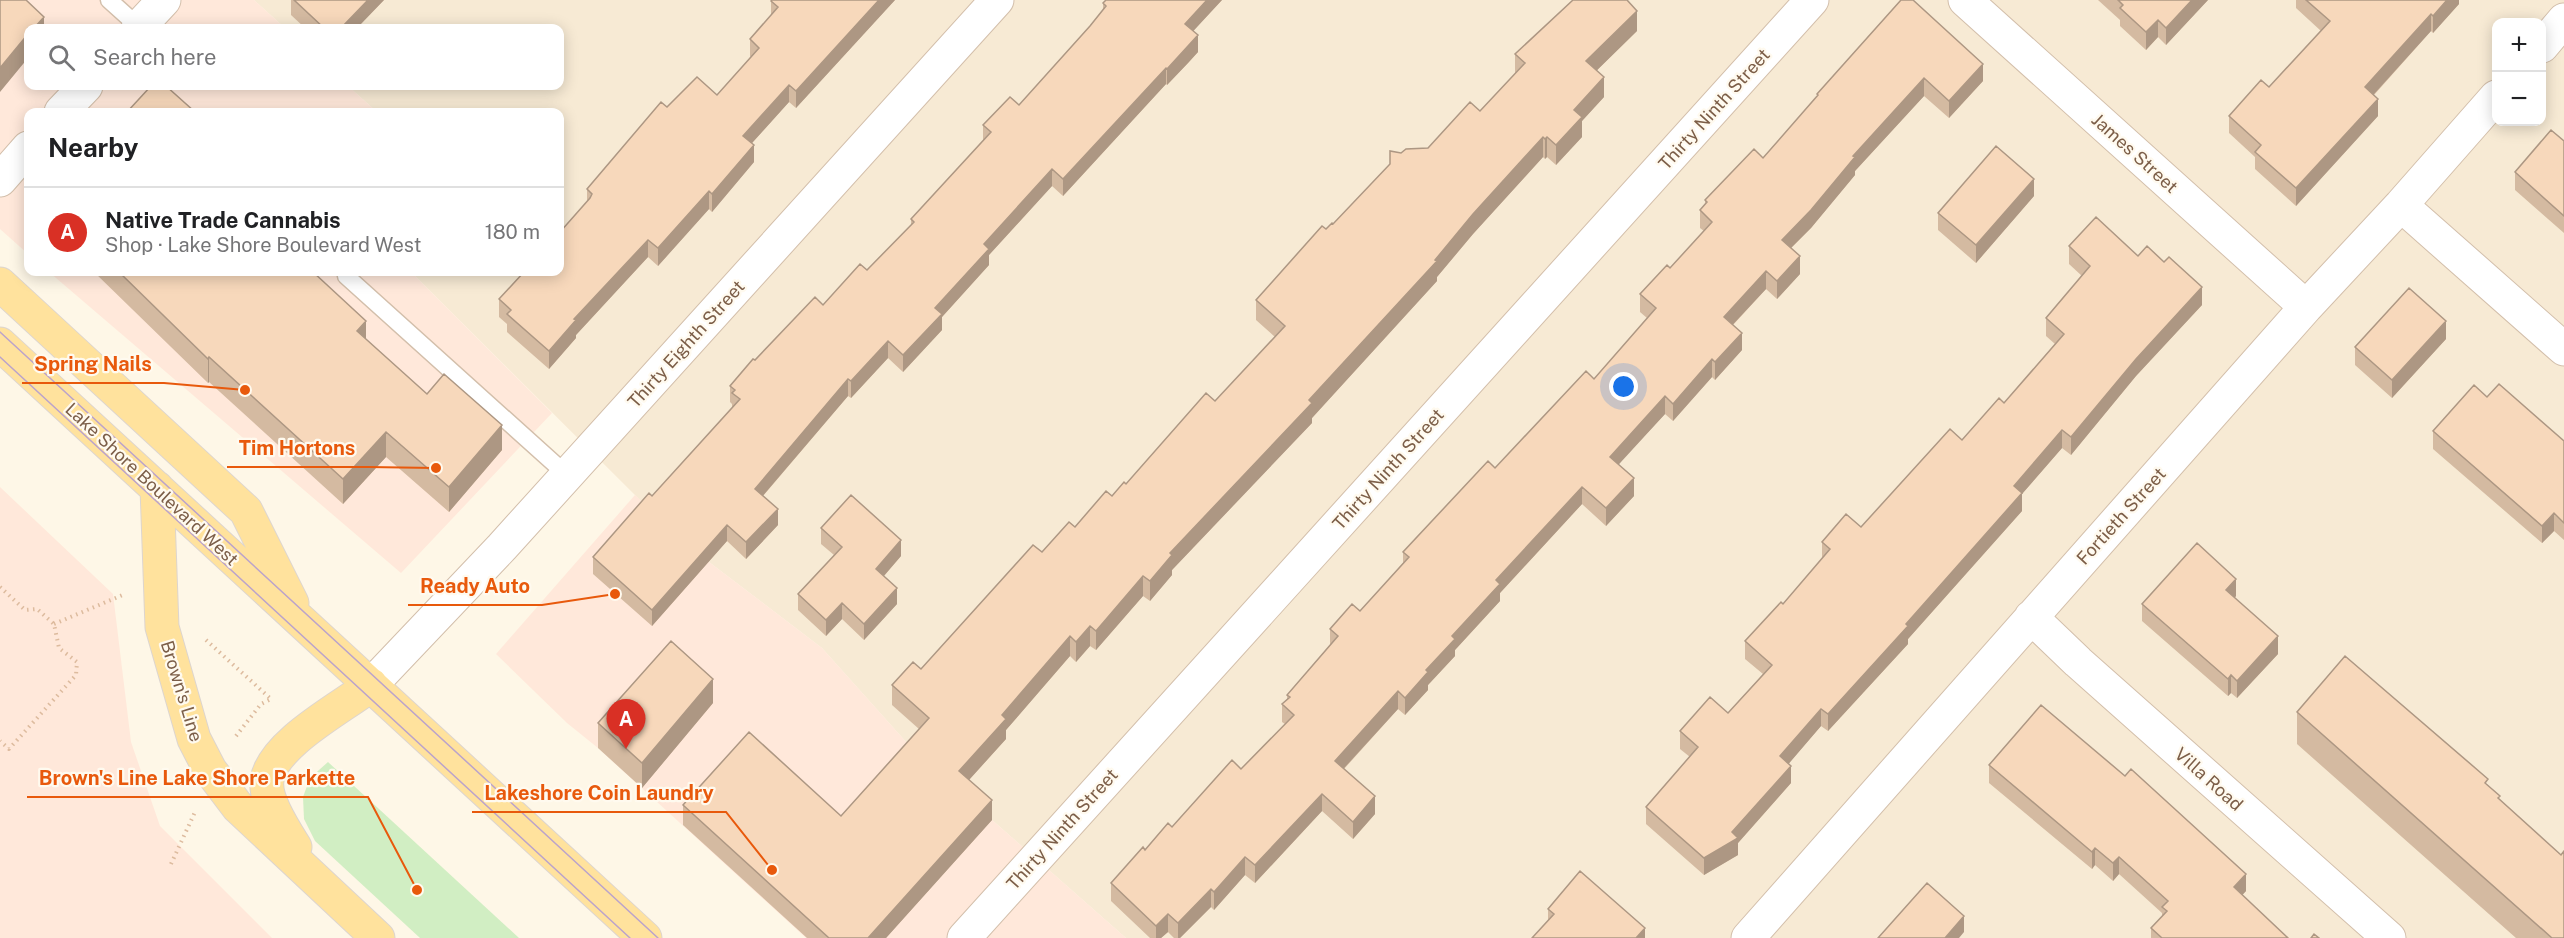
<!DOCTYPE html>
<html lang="en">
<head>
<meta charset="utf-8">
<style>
  :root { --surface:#fff; --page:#f2f2f2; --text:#202124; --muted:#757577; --line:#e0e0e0; --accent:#d93025 }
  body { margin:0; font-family:"Public Sans",sans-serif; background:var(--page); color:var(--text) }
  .controls { position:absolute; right:18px; top:18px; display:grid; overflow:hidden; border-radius:12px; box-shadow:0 3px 15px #0003 }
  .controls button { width:54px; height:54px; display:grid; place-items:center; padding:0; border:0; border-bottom:2px solid var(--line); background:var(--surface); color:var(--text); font:30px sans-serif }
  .you { position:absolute; left:1624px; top:387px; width:21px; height:21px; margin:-15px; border:4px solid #fff; border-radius:50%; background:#1a73e8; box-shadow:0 0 0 9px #1a73e833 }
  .badge { display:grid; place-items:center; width:39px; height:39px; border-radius:50%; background:var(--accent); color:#fff; font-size:20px; font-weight:700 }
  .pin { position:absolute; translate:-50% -50px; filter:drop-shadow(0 2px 3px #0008) }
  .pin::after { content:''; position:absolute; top:32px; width:21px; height:18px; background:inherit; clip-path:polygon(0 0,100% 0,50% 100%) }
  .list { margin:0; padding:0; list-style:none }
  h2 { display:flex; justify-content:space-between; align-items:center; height:78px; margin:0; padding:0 24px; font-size:26px }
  h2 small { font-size:20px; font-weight:400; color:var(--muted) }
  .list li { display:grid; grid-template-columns:39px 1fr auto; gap:18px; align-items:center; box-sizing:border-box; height:90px; padding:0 24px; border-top:2px solid var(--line) }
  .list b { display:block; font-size:22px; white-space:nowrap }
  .list p { margin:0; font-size:20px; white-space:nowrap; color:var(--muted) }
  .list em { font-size:20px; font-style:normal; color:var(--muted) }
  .icon { flex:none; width:33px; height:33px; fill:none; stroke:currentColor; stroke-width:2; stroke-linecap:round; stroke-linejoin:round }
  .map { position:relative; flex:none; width:2564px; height:938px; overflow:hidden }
  .search { position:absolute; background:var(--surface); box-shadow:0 3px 15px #0003; left:24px; top:24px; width:540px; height:66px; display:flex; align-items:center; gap:15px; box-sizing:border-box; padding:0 21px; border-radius:12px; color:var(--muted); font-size:22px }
  .panel { position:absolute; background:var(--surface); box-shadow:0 3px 15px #0003; left:24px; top:108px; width:540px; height:168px; border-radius:12px }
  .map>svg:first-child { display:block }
  .residential { fill:#f7ead4; fill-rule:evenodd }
  .commercial { fill:#ffe8da }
  .green { fill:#d1eec3 }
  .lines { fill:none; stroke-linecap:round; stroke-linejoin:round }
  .service-casing { stroke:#d3bfab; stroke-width:19 }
  .minor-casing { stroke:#d3bfab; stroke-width:35 }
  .primary-casing { stroke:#ddd5cf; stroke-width:35 }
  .path { stroke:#ddbb9e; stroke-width:4; stroke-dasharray:1.5 4.5; stroke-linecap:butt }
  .service { stroke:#fff; stroke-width:16 }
  .minor { stroke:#fff; stroke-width:33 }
  .primary { stroke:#ffe29d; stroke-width:33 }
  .tram { stroke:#bba3cb; stroke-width:1.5 }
  .wall { fill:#d4baa1 }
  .shaded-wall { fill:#ad9783 }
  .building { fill:#f7d8bb; stroke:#ad9783; stroke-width:1.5 }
  .labels { text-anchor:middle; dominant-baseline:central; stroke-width:4.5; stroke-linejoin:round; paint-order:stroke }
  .street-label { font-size:18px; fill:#7c5e48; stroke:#fffaef }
  .leader { fill:none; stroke:#e8590c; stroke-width:2 }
  .callout-dot { fill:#e8590c; stroke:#fffaef; stroke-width:2 }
  .callout-label { font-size:20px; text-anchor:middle; font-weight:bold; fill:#e8590c; stroke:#fffaef; stroke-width:4.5; stroke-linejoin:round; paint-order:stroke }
</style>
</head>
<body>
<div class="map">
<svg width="2564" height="938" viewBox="0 0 2564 938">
  <rect width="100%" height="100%" fill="#fef7e7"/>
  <path class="residential" d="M254 0H2564V938H1126L916 753 822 648 709 562 649 509 411 272H560V112H377L348 86H560V28H285ZM2496 22H2542V122H2496Z"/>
  <path class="commercial" d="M0 0H254L285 28H28V86H348L377 112H28V254L0 229Z
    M49 272H411L552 413 401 573Z
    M0 487 113 594 131 742 160 826 272 938H0Z
    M635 495 709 562 822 648 916 753 1126 938H806L598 748 567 723 496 654Z"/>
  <path class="green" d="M328 762 519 938H420L315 841 304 819 303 797 310 778Z"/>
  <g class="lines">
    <g class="service-casing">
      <path id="service" d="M109 0 139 27
        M346 276 567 475"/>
    </g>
    <g class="minor-casing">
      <path id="minor" d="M1965 0 2306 307
        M138 28 164 0
        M2542 46 2564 20
        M61 112 86 86
        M0 180 28 148
        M2401 205 2564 349
        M2031 617 2078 662 2389 938
        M371 685 502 547 997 0
        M964 938 1812 0
        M1748 938 2306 307 2401 205 2496 97"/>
    </g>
    <g class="primary-casing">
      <path id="primary" d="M0 284 246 511 292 603
        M0 344 645 938
        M157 488 162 627 194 739 210 770 238 807 378 938
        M295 847C285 831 264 800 267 780 273 743 343 707 371 685"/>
    </g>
    <path class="path" d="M0 587 25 610 37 609 54 624 59 648 77 662 76 675 9 749 0 741
      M54 624 125 594
      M206 640 271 699 261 704 236 736
      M171 864 195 812"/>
    <use href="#service" class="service"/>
    <use href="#minor" class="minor"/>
    <use href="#primary" class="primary"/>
    <path class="tram" d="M0 332 658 938
      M0 357 630 938"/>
  </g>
  <path class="wall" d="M291 0H384L357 28H305L291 15Z
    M895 0 796 108 789 102 752 143 754 162 712 212 709 209 658 266 648 257 576 335V338L549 369 507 332V324L499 317V299L587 202V189L667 107 717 95 751 57 750 56V39L771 15V1Z
    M1222 0 1193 31 1198 52 1188 63 1167 85 1166 84 1063 196 1052 186 989 255V265L942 317V330L903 372 888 358 851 398 848 396 763 496 778 525 746 559 727 541 652 626 593 574V557L652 496 732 408V404L730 402V386L755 360 867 270 911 225V219L983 141V125L1019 105 1090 26 1103 10V3Z
    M1901 0 1983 81 1949 118 1924 96 1855 171V175L1811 228 1791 248 1800 274 1777 299 1766 289 1733 325 1742 350 1715 380 1712 377 1673 421 1665 414 1618 464 1634 496 1606 526 1582 504 1500 593V601L1455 650V656L1428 685V690L1405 715 1398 709 1344 769 1375 814 1353 839 1322 811 1255 883 1245 875 1214 910 1211 907 1180 938H1174L1168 932 1161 938H1150L1111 901V883L1145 850 1241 769 1285 724 1282 722V704L1287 699V695L1330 645V629L1360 611 1403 563V552L1594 379 1647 318 1640 312V294L1670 268 1704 231 1700 228V210L1705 204V200L1763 158 1817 97V94Z
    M2098 0H2208L2166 45 2158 37 2146 50 2120 26V20Z
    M2296 0H2459V4L2433 33 2431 31 2374 95 2378 116 2296 206 2255 169V157L2229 133V116L2269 87 2321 31 2296 8Z
    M1637 31 1596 71 1604 97 1582 121V137L1556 165 1547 157 1545 159 1543 157 1473 234 1437 277V281L1312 418V423L1172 570V575L1150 601 1143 596 1096 650 1090 646 1076 662 1070 656 1006 730V739L969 780 992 820 886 938H807L683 825V805L841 816 919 729 892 705V685L921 669 1042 552 1075 527 1126 484 1215 401 1275 337 1256 320V300L1326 229 1333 224 1401 153 1428 148 1480 111 1515 74V54Z
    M2564 141V233L2515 190V172Z
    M2034 196 1976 263 1938 230V213Z
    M2069 246 2138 256 2202 305 2136 376 2071 455 2062 448 2022 494V511L1908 639V644L1828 731 1821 726 1788 764 1791 783 1738 843V855L1704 875 1646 824V807L1690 757 1680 749V731L1728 713 1763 674 1745 659V641L1783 604 1822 559V542L1861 527 2004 403 2055 344 2046 336V318L2082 276 2069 264Z
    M94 272H313L366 340 427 394 502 450 449 512 386 457 343 504 209 382 208 383Z
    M2446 339 2392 398 2355 365V347Z
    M2487 397 2564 441V540L2554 531 2542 543 2433 449V431Z
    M821 528 901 556 884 576 897 604 864 640 842 619 826 636 798 610V594L834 555 821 544Z
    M2236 596 2235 598 2278 654 2237 698 2231 693 2228 696 2142 621V604Z
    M713 703 642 788 598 748V723Z
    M2297 712 2488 785 2500 800 2561 855 2564 938H2516L2297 744Z
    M1989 765 2246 891 2242 895 2288 938H2151V928L2162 916V913L2119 874 2113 881 2095 865 2092 869 1989 783Z
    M1548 909 1645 938 1548 921Z"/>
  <path class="shaded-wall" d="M368 0H384L357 28H341Z
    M879 0H895L796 108V91Z
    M1207 0H1222L1185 40V24Z
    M2192 0H2208L2166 45V28Z
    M2447 0H2459V4L2433 33V16Z
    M1637 11V31L1586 81V61Z
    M2431 14V31L2365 104V87Z
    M44 17V28H34Z
    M2158 20V37L2146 50V32Z
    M28 34V58L0 92V68Z
    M1198 35V52L1188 63 1167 85V69Z
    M1983 64V81L1949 118V101Z
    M1166 68V84L1063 196V179Z
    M1604 77V97L1582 121V137L1556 165V145L1574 110Z
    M1924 78V96L1855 171V175L1811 228 1782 257V240L1853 156Z
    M789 85V102L743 153V136Z
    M2378 99V116L2296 206V188Z
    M1543 137V157L1473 234 1437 277V281L1312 418V423L1172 570V575L1150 601V581L1170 553 1309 400 1435 260 1473 214Z
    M1547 137V157L1545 159V139Z
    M754 145V162L712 212V194Z
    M1052 169V186L989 255V265L942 317V330L903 372V355L935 308 984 244Z
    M2034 179V196L1976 263V245Z
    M709 191V209L658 266V248Z
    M648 240V257L576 335V338L549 369V351L574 319Z
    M1800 256V274L1777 299V281Z
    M1766 271V289L1724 334V317Z
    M2202 287V305L2136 376 2071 455V437L2136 359Z
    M366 321V345L357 331Z
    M2446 321V339L2392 398V380Z
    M1742 333V350L1715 380V362Z
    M888 341V358L851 398V381Z
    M209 357V382L208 383V359Z
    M1712 359V377L1673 421V404Z
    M848 379V396L755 505V489Z
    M1665 396V414L1610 474V457Z
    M502 425V450L449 512V487Z
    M2062 430V448L2022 494V511L1908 639V644L1828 731V714L2014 486Z
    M386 432V457L343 504V479Z
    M1634 478V496L1606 526V508Z
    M1582 487V504L1500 593V601L1455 650V656L1428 685V690L1405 715V698L1452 636 1496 580Z
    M778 509V525L746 559V542Z
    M2554 513V531L2542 543V526Z
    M727 525V541L652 626V610Z
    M901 540V556L876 585V569Z
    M1143 576V596L1096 650V631Z
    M2236 579V596L2226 607V590Z
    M897 588V604L864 640V624Z
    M842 603V619L826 636V620Z
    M1090 626V646L1076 662V642Z
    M1070 636V656L1006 730V739L959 791V771L1002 715Z
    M2278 636V654L2237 698V681Z
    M2231 675V693L2228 696V679Z
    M713 679V703L642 788V763Z
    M1398 691V709L1335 778V761Z
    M1821 709V726L1780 774V756Z
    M1791 766V783L1738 843V855L1704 875V858L1732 832Z
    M1322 794V811L1255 883V865Z
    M1375 796V814L1353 839V822Z
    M992 800V820L886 938H868Z
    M2095 848V865L2092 869V852Z
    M1245 857V875L1214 910V892Z
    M2119 857V874L2113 881V863Z
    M2246 874V891L2234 904V887Z
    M1211 889V907L1180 938H1178V923Z
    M1168 914V932L1161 938H1156V926Z
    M1964 916V932L1959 938H1945Z
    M1645 928V938H1636Z"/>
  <path class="building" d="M0 0H26L44 17 34 28H28V34L0 68Z
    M294 0H368L341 28H324Z
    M772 0H879L796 91 789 85 743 136 754 145 712 194 709 191 658 248 648 240 574 319 576 320 549 351 507 314 511 310 499 299 524 272H560V232L590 198 592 194 587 189 661 102 667 107 697 77 717 95 759 48 750 39 778 7 771 1Z
    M1106 0H1207L1185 24 1198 35 1188 46 1167 69 1166 68 1063 179 1052 169 984 244 989 249 935 308 942 314 903 355 888 341 851 381 848 379 755 489 778 509 746 542 727 525 652 610 593 557 649 493 652 496 740 399 732 393 735 390 730 386 753 359 755 360 815 297 823 305 860 264 867 270 914 222 911 219 991 132 983 125 1010 97 1019 105 1090 26 1106 6 1103 3Z
    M1573 0H1627L1637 11 1586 61 1604 77 1574 110 1582 117 1556 145 1547 137 1545 139 1543 137 1473 214 1435 260 1437 261 1309 400 1312 403 1170 553 1172 555 1150 581 1143 576 1096 631 1090 626 1076 642 1070 636 1002 715 1006 719 959 771 992 800 868 938H829L683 805 749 732 841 816 929 718 892 685 913 662 921 669 1033 545 1042 552 1069 522 1075 527 1106 491 1112 496 1124 482 1126 484 1206 393 1215 401 1285 326 1256 300 1322 226 1326 229 1332 223 1333 224 1390 164V151L1401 153 1406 149 1428 148 1470 102 1480 111 1525 63 1515 54Z
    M1901 0H1913L1983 64 1949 101 1924 78 1853 156 1855 157 1811 210 1782 240 1800 256 1777 281 1766 271 1724 317 1742 333 1715 362 1712 359 1673 404 1665 396 1610 457 1634 478 1606 508 1582 487 1496 580 1500 584 1452 636 1455 639 1426 670 1428 672 1405 698 1398 691 1335 761 1375 796 1353 822 1322 794 1255 865 1245 857 1214 892 1211 889 1178 923 1168 914 1156 926 1111 883 1143 847 1145 850 1168 823 1172 827 1232 760 1241 769 1294 715 1282 704 1290 697 1287 695 1338 636 1330 629 1352 604 1360 611 1409 557 1403 552 1488 461 1495 468 1586 371 1594 379 1656 308 1640 294 1667 265 1670 268 1712 222 1700 210 1707 202 1705 200 1754 149 1763 158 1818 95 1817 94Z
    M2118 0H2192L2166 28 2158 20 2146 32 2120 8 2123 5Z
    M2306 0H2447L2433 16 2431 14 2365 87 2378 99 2296 188 2255 152 2261 145 2229 116 2261 80 2269 87 2330 21Z
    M151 86H166L195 112H127Z
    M2551 130 2564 141V216L2515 172Z
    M1996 146 2034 179 1976 245 1938 213Z
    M2096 217 2138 256 2147 246 2164 262 2169 257 2202 287 2136 359 2071 437 2062 430 2014 486 2022 493 1906 624 1908 626 1828 714 1821 709 1780 756 1791 766 1732 832 1738 838 1704 858 1646 807 1698 747 1680 731 1710 697 1728 713 1772 665 1745 641 1781 602 1783 604 1830 549 1822 542 1846 514 1861 527 1950 429 1962 440 1999 398 2004 403 2064 334 2046 318 2090 266 2069 246Z
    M119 272H313L366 321 357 331 427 394 444 374 502 425 449 487 386 432 343 479 209 357 208 359Z
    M2409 288 2446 321 2392 380 2355 347Z
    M2499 384 2564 441V523L2554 513 2542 526 2433 431 2474 385 2487 397Z
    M851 495 901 540 876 569 897 588 864 624 842 603 826 620 798 594 842 547 821 528Z
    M2197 543 2236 579 2226 590 2278 636 2237 681 2231 675 2228 679 2142 604Z
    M671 641 713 679 642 763 598 723Z
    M2345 656 2488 779 2485 783 2500 796 2498 798 2561 855 2564 851V938H2552L2297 712Z
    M2041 705 2125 776 2131 769 2246 874 2234 887 2288 938H2162L2151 928 2167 911 2162 907 2168 901 2119 857 2113 863 2095 848 2092 852 1989 765Z
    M1580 871 1645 928 1636 938H1532L1554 914 1548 909Z
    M1927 883 1964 916 1945 938H1878Z
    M2314 934 2319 938H2311Z"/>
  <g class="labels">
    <g class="street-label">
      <text transform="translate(1714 109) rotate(-48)">Thirty Ninth Street</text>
      <text transform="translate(2135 153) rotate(42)">James Street</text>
      <text transform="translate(686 344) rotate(-48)">Thirty Eighth Street</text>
      <text transform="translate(1388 469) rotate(-48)">Thirty Ninth Street</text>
      <text transform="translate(152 484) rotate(43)">Lake Shore Boulevard West</text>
      <text transform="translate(2121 516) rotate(-48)">Fortieth Street</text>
      <text transform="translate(182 691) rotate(73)">Brown's Line</text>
      <text transform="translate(2209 779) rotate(42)">Villa Road</text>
      <text transform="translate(1062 829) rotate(-48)">Thirty Ninth Street</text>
    </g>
  </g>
  <path class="leader" d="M245 390L164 383H22M436 468L368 467H227M615 594L542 605H408M417 890L368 797H27M772 870L726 812H472"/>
  <g class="callout-dot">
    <circle cx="245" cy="390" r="6"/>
    <circle cx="436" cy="468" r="6"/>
    <circle cx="615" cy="594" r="6"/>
    <circle cx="417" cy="890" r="6"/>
    <circle cx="772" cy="870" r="6"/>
  </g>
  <g class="callout-label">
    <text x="93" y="371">Spring Nails</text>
    <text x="297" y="455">Tim Hortons</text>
    <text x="475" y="593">Ready Auto</text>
    <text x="197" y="785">Brown's Line Lake Shore Parkette</text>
    <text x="599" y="800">Lakeshore Coin Laundry</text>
  </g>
</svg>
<div class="controls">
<button>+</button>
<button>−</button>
</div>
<div class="you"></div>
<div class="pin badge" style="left:626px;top:749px">A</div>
<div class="search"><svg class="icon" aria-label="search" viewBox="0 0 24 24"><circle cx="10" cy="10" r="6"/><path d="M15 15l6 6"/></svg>Search here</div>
<section class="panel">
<h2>Nearby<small></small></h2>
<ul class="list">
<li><span class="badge">A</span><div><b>Native Trade Cannabis</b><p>Shop · Lake Shore Boulevard West</p></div><em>180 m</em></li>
</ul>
</section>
</div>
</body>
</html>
